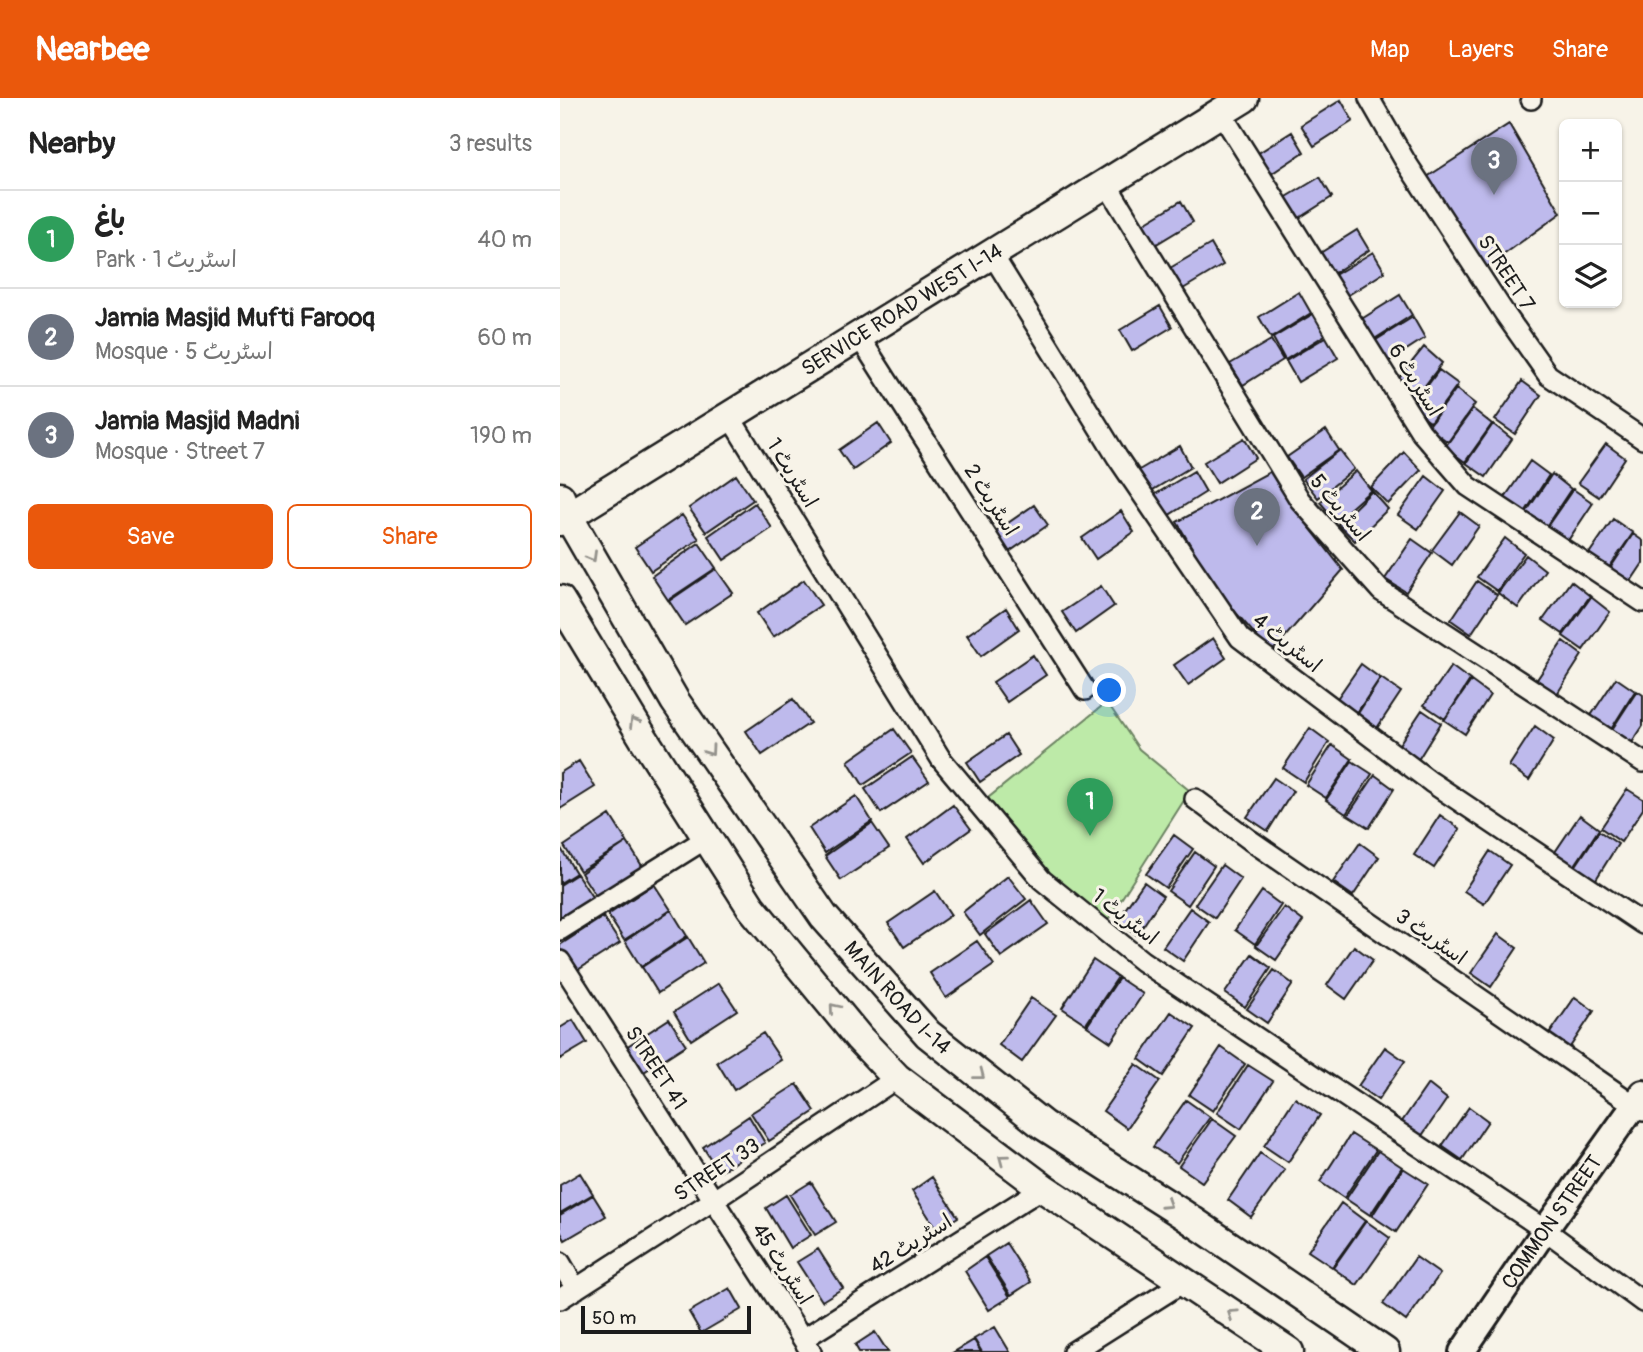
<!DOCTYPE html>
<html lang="en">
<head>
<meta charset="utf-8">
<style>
  :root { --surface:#fff; --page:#f6f6f6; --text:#222; --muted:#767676; --line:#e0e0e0; --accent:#ea580c }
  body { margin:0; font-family:Pangolin,"Playpen Sans Arabic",sans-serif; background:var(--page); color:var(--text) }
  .controls { position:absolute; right:21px; top:21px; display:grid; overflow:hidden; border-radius:10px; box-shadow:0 2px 5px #0004 }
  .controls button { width:63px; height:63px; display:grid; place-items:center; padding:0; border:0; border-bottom:2px solid var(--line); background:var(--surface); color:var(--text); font:35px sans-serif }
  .scale { position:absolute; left:21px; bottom:18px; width:170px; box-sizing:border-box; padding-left:7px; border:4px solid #1c1c1c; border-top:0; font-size:19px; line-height:24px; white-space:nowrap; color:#1c1c1c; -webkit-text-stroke:5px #f7f3e8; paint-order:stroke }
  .you { position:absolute; left:550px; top:593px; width:24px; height:24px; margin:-18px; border:5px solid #fff; border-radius:50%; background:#1a73e8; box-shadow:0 0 0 10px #1a73e833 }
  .badge { display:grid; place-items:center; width:46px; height:46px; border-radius:50%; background:var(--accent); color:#fff; font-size:23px; font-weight:700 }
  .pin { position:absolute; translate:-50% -58px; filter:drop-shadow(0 2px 4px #0008) }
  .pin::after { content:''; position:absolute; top:37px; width:24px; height:21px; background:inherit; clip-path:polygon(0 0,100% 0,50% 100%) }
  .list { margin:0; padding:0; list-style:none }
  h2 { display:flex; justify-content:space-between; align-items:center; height:91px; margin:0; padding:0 28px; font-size:30px }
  h2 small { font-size:23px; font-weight:400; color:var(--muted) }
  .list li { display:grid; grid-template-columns:46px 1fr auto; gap:21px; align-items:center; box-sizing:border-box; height:98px; padding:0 28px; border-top:2px solid var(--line) }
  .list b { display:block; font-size:26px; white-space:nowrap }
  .list p { margin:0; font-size:23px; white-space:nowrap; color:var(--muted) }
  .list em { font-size:23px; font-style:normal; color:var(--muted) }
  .actions { display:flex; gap:14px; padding:21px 28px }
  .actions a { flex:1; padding:16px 0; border:2px solid var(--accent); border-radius:10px; text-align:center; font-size:24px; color:var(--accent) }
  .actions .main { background:var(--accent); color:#fff }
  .icon { flex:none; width:38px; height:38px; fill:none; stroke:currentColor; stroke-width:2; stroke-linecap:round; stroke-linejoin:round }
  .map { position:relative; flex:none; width:1083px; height:1254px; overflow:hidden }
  header { display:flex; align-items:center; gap:42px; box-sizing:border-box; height:98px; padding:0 35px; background:var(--accent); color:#fff }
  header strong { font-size:33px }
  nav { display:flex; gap:38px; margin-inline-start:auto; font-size:24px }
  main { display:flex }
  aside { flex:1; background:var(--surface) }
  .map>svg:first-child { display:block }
  .green { fill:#bdeaa8; stroke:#6c8362; stroke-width:2 }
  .building { fill:#bebaec; stroke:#1c1c1c; stroke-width:2 }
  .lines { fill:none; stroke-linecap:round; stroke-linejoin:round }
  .minor-casing { stroke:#1c1c1c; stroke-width:24 }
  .tertiary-casing { stroke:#1c1c1c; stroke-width:30 }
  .secondary-casing { stroke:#1c1c1c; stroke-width:33 }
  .minor { stroke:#f7f3e8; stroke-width:19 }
  .tertiary { stroke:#f7f3e8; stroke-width:24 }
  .secondary { stroke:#f7f3e8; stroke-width:28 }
  .oneway { stroke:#94928c }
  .labels { text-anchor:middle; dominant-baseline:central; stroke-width:6; stroke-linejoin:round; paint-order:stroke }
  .street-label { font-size:21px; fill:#1c1c1c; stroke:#f7f3e8 }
</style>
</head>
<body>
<header>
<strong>Nearbee</strong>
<nav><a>Map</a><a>Layers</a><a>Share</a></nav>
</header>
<main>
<aside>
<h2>Nearby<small>3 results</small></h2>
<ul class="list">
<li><span class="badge" style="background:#2e9e5b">1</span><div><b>باغ</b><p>Park · اسٹریٹ 1</p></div><em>40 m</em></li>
<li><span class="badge" style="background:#6b7280">2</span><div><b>Jamia Masjid Mufti Farooq</b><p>Mosque · اسٹریٹ 5</p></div><em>60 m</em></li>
<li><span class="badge" style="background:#6b7280">3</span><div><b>Jamia Masjid Madni</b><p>Mosque · Street 7</p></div><em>190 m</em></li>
</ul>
<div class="actions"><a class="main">Save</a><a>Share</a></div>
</aside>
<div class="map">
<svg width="1083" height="1254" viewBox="0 0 1083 1254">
  <rect width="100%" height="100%" fill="#f7f3e8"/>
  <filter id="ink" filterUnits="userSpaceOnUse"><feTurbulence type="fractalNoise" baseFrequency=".0143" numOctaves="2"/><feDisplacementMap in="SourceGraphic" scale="14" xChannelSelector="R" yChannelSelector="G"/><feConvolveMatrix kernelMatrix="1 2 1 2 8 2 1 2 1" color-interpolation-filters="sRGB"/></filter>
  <g filter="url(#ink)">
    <path class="green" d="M547 604 579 651 630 693 546 825 489 775 428 700Z"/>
    <path class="building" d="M781 2 793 23 754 48 741 27Z
      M949 26 1001 115 924 171 867 79Z
      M732 34 744 54 705 80 692 59Z
      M760 79 772 99 733 124 720 103Z
      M621 103 633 124 593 148 581 127Z
      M797 132 809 152 770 178 757 157Z
      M651 146 663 167 623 191 610 170Z
      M813 154 825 174 785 199 773 178Z
      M739 194 751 215 711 240 699 219Z
      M840 197 852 217 813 242 800 222Z
      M600 208 612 229 572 253 560 232Z
      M753 216 765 237 725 262 713 240Z
      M853 219 865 240 826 265 813 244Z
      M766 239 778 260 738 284 726 263Z
      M711 242 723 262 683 287 670 266Z
      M864 249 882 265 854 302 834 286Z
      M879 272 898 286 870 324 851 310Z
      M962 283 981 297 955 336 935 322Z
      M896 291 915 306 888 344 868 329Z
      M913 311 932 326 905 364 885 349Z
      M318 325 331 345 293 372 279 352Z
      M933 326 952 341 926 379 906 365Z
      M766 332 779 352 741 379 727 359Z
      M684 340 696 360 657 385 644 364Z
      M1046 346 1065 360 1039 399 1018 385Z
      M620 348 631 369 591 393 579 372Z
      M780 352 794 371 758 400 743 381Z
      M844 354 861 372 828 406 811 389Z
      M970 363 989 377 964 416 943 402Z
      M713 372 743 421 783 472 711 555 658 494 617 424Z
      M634 373 646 394 606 419 594 397Z
      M796 373 811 392 776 423 760 404Z
      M992 376 1011 391 985 430 965 416Z
      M176 377 193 402 146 434 129 410Z
      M866 378 885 393 858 431 838 417Z
      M1013 391 1033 405 1007 444 986 430Z
      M812 393 828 411 795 443 778 426Z
      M195 405 212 430 164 462 148 438Z
      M474 407 488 427 449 454 435 434Z
      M561 413 574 434 536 461 522 440Z
      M900 414 919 428 892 467 872 452Z
      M122 417 139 441 91 473 75 449Z
      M1053 421 1073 435 1046 474 1026 460Z
      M1073 436 1083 443V465L1067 489 1047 475Z
      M945 440 964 455 937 493 917 479Z
      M852 441 872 455 846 494 825 481Z
      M139 445 156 470 108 502 92 478Z
      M966 457 985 472 958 510 938 495Z
      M156 471 173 495 125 527 109 503Z
      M244 482 261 507 213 539 197 515Z
      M917 483 937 497 911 536 891 522Z
      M1011 483 1030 498 1003 536 983 522Z
      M541 488 554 508 516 535 502 514Z
      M1031 499 1050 514 1023 552 1003 538Z
      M446 510 459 531 421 558 407 537Z
      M653 540 666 560 628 587 614 567Z
      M1003 543 1022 557 997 596 976 583Z
      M473 557 486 577 447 604 433 584Z
      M801 566 820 580 794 619 774 605Z
      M891 568 910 582 885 621 864 607Z
      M821 580 841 594 815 633 795 620Z
      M1056 580 1075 593 1050 633 1030 619Z
      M911 583 930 597 905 636 884 622Z
      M1077 593 1083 597V628L1071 646 1051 633Z
      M233 601 250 625 202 657 186 633Z
      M862 612 881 625 856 665 836 651Z
      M975 628 994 642 969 682 949 668Z
      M750 630 769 644 744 684 723 670Z
      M334 631 351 655 303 687 288 663Z
      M446 637 459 657 420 684 407 664Z
      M772 647 792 661 766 700 746 687Z
      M352 659 369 683 321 715 305 691Z
      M19 663 35 689 0 711V675Z
      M792 663 812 676 786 716 766 702Z
      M815 677 834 691 809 730 788 717Z
      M714 680 733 693 708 733 687 719Z
      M1067 691 1083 701V711L1061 744 1041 730Z
      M296 698 312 723 265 755 249 730Z
      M393 707 411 731 364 765 347 741Z
      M50 717 67 744 20 773 4 748Z
      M880 717 900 731 874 770 854 757Z
      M1020 717 1039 731 1013 770 993 757Z
      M312 725 329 750 281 782 265 758Z
      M1039 733 1058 746 1033 786 1013 772Z
      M614 737 633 751 606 790 586 776Z
      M67 744 84 771 37 800 21 775Z
      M800 745 819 759 793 798 773 784Z
      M0 749 16 775 0 785Z
      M930 753 950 767 924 806 904 793Z
      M635 754 654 768 628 807 608 793Z
      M662 767 681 781 655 820 635 806Z
      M17 776 34 802 0 823V787Z
      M448 778 466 801 420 837 403 814Z
      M584 784 603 798 577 837 557 823Z
      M94 786 111 812 64 842 48 817Z
      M375 793 391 817 344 849 328 825Z
      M702 793 721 807 695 846 675 832Z
      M471 802 488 826 441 859 425 836Z
      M724 809 743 823 716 862 696 848Z
      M630 810 649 824 623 863 603 849Z
      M111 812 127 838 81 869 65 843Z
      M43 819 60 845 13 875 0 854V847Z
      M938 836 957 850 931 889 911 875Z
      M128 839 144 865 98 895 82 869Z
      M417 843 434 867 386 900 370 875Z
      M794 848 813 862 786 901 767 887Z
      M692 856 711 870 685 909 665 895Z
      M533 862 558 879 526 926 502 910Z
      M714 872 733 886 707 925 687 911Z
      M559 880 583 896 551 944 527 928Z
      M159 885 177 912 131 942 114 914Z
      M1015 899 1034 913 1008 952 988 938Z
      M471 900 496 917 462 964 439 947Z
      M611 914 635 930 603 978 579 961Z
      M109 921 126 947 79 977 63 951Z
      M13 922 27 945 0 961V930Z
      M203 935 221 962 174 992 157 964Z
      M661 949 685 966 653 1013 629 997Z
      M825 949 845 963 818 1002 798 988Z
      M576 966 600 983 567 1030 543 1013Z
      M688 967 713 983 681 1031 657 1015Z
      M237 986 255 1013 209 1043 191 1015Z
      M868 986 887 1001 861 1039 841 1025Z
      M735 1000 760 1017 728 1064 704 1048Z
      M626 1002 650 1019 617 1065 593 1049Z
      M909 1009 928 1023 902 1062 882 1048Z
      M189 1018 205 1045 159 1074 143 1049Z
      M652 1021 676 1038 642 1084 619 1068Z
      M791 1036 816 1052 784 1100 760 1084Z
      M818 1053 842 1069 810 1117 786 1101Z
      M700 1055 725 1072 691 1119 668 1102Z
      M843 1070 868 1086 836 1134 812 1118Z
      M20 1075 33 1096 0 1115V1087Z
      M372 1079 398 1119 377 1132 352 1093Z
      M251 1084 276 1124 255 1137 230 1097Z
      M33 1097 46 1118 5 1142 0 1133V1117Z
      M226 1097 251 1137 230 1150 206 1110Z
      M781 1105 805 1123 772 1169 748 1153Z
      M806 1123 830 1140 797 1187 773 1170Z
      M446 1145 471 1184 451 1197 426 1158Z
      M258 1151 283 1190 262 1203 237 1164Z
      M425 1159 450 1199 429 1212 405 1173Z
      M856 1159 880 1176 846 1223 823 1206Z
      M170 1190 182 1211 141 1235 129 1214Z
      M435 1229 450 1254H422L414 1241Z
      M315 1234 328 1254H299L295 1247Z
      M414 1242 421 1254H394Z"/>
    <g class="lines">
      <g class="minor-casing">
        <path id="minor" d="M809 0 844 61 945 216 988 277 1083 341
          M971 0V1
          M661 15 861 334 908 388 1083 504
          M546 85 740 402 821 493 1083 664
          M432 156 557 359 680 540 871 684 1083 826
          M298 237 525 592
          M170 319 381 661 482 782 582 863 985 1132 1083 1204
          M635 701 690 742 1083 1013
          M0 832 147 740
          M0 863 251 1254
          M0 1164 16 1191
          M0 1201 154 1102 337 980
          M243 1241 483 1090
          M513 1254 625 1183"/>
      </g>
      <g class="tertiary-casing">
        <g id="tertiary">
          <path id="s1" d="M902 1254 985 1132 1083 995"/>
        </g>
      </g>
      <g class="secondary-casing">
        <g id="secondary">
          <path id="s2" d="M0 399 8 418 115 603 264 819 368 936 483 1027 624 1117 825 1254"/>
          <path id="s3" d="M0 423 684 0"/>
          <path d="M0 502 84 641 191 809 299 940 337 980 483 1090 729 1254"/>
        </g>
      </g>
      <use href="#minor" class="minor"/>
      <use href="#tertiary" class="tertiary"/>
      <use href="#secondary" class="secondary"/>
    </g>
    <defs><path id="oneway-chevron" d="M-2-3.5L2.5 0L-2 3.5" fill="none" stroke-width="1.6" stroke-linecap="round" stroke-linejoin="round" transform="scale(1.75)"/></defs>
    <g class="oneway">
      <use href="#oneway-chevron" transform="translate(32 459) rotate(60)"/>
      <use href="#oneway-chevron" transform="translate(74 624) rotate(-121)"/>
      <use href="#oneway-chevron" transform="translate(150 653) rotate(55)"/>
      <use href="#oneway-chevron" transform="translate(274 910) rotate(-130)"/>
      <use href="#oneway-chevron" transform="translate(420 977) rotate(38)"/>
      <use href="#oneway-chevron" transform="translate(443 1061) rotate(-143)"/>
      <use href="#oneway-chevron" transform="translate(607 1106) rotate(33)"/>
      <use href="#oneway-chevron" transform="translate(672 1216) rotate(-146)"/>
    </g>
  </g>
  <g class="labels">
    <g class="street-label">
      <text transform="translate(946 175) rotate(57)">STREET 7</text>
      <text stroke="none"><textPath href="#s3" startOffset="402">SERVICE ROAD WEST I-14</textPath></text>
      <text transform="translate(855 282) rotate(58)">اسٹریٹ 6</text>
      <text transform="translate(232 375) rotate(58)">اسٹریٹ 1</text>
      <text transform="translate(431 402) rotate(57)">اسٹریٹ 2</text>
      <text transform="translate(780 410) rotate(50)">اسٹریٹ 5</text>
      <text transform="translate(727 545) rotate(39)">اسٹریٹ 4</text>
      <text transform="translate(565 819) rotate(38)">اسٹریٹ 1</text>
      <text transform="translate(871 839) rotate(35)">اسٹریٹ 3</text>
      <text stroke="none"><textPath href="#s2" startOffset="606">MAIN ROAD I-14</textPath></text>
      <text transform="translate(96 970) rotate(57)">STREET 41</text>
      <text transform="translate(157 1072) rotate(-33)">STREET 33</text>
      <text stroke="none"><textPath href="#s1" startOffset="158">COMMON STREET</textPath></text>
      <text transform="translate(351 1146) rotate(-32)">اسٹریٹ 42</text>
      <text transform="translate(222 1166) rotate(57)">اسٹریٹ 45</text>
    </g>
  </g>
</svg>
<div class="controls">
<button>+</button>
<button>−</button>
<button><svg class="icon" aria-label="layers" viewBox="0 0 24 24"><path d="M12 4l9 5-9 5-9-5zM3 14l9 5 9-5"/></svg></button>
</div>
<div class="scale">50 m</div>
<div class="you"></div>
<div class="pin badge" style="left:530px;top:738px;background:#2e9e5b">1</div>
<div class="pin badge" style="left:697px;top:448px;background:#6b7280">2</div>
<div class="pin badge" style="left:934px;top:97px;background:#6b7280">3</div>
</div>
</main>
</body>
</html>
